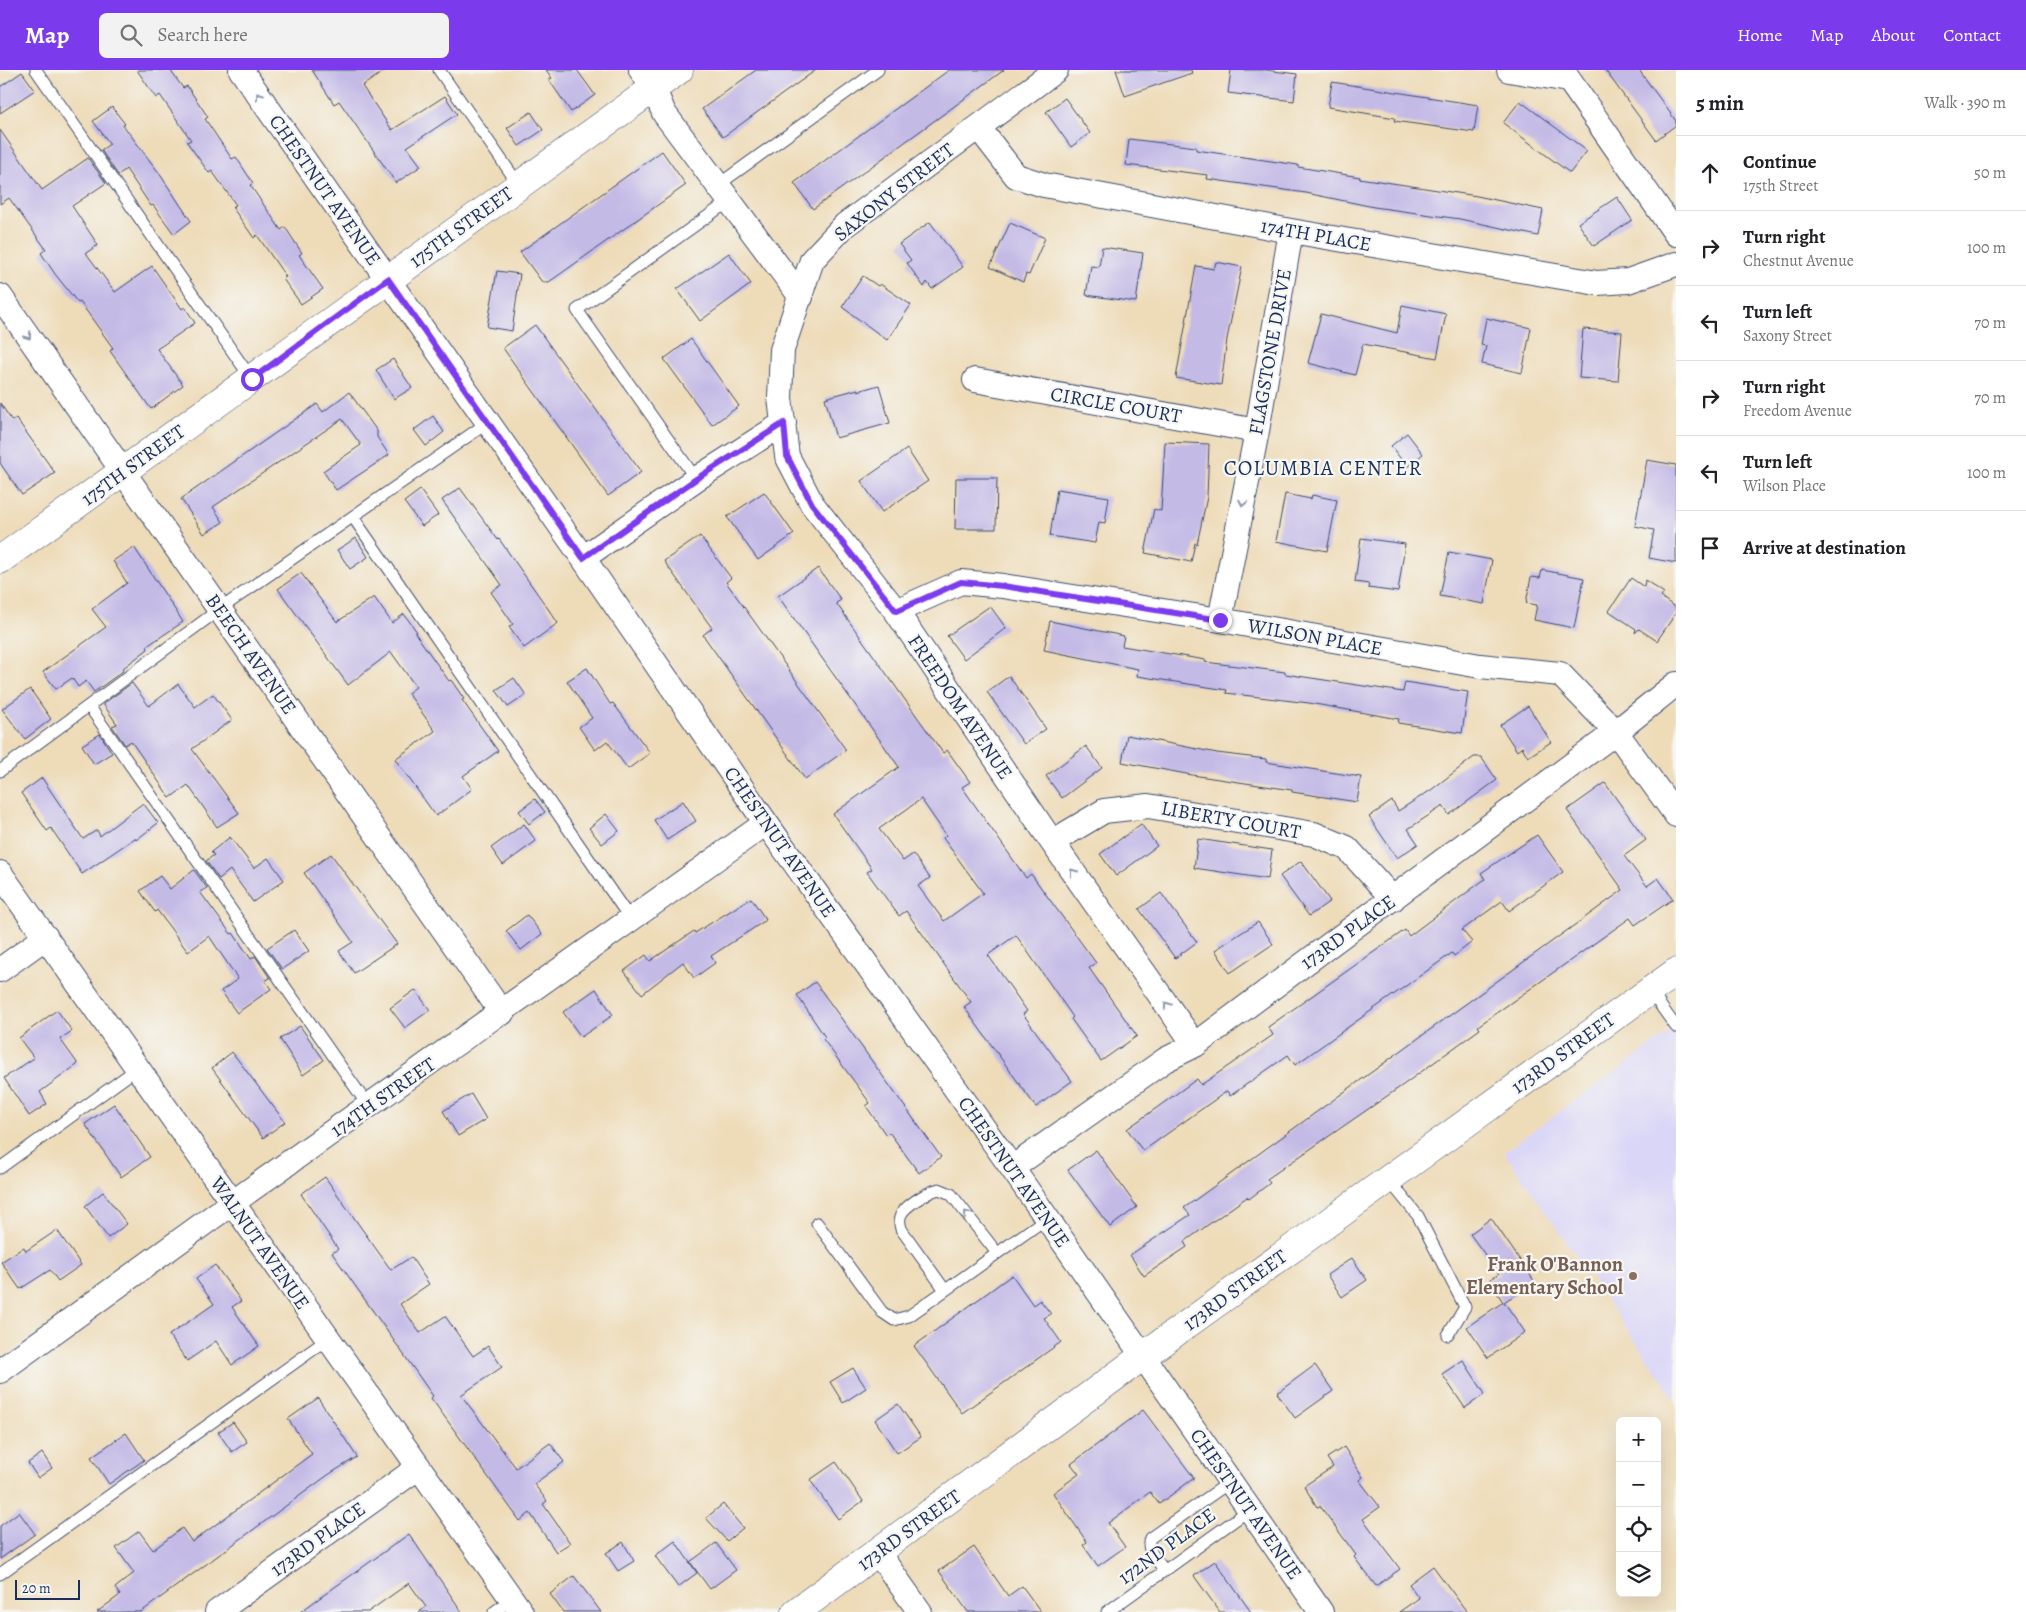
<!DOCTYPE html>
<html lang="en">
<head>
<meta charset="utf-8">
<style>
  :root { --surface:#fff; --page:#f2f2f2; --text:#202124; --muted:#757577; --line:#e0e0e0; --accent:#7c3aed }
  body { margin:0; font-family:Alegreya,serif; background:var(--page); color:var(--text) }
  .controls { position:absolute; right:15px; bottom:15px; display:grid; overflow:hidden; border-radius:8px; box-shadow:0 5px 20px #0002 }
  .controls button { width:45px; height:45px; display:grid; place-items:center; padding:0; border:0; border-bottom:1px solid var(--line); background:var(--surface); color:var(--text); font:25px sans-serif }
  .scale { position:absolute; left:15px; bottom:12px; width:65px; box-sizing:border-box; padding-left:5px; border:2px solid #1b2f5e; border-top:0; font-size:14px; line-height:18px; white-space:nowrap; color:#1b2f5e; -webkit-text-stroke:4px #f6f6f2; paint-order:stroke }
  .stop { position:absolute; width:15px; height:15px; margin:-11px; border:4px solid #7c3aed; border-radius:50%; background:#fff }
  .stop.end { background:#7c3aed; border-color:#fff; box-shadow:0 1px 5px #0008 }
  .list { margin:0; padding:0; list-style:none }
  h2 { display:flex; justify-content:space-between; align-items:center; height:65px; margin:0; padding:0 20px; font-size:21px }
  h2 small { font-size:16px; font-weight:400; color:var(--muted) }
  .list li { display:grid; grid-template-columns:32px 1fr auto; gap:15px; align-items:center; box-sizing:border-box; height:75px; padding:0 20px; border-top:1px solid var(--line) }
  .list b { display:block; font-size:19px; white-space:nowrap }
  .list p { margin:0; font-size:16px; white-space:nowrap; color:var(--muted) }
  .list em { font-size:16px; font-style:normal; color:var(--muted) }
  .icon { flex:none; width:28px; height:28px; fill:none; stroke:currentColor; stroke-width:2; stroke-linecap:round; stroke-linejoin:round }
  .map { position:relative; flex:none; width:1676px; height:1542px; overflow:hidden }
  header { display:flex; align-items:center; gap:30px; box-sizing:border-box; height:70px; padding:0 25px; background:var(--accent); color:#fff }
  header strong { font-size:24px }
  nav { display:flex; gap:28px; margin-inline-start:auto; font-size:18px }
  .search { width:350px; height:45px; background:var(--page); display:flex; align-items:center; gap:12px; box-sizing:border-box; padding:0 18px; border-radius:8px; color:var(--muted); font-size:19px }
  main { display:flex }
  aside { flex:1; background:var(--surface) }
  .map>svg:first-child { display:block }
  .built { fill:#dad6f7 }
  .building { fill:#c3bae6; fill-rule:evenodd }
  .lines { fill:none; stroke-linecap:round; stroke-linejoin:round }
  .lane-casing { stroke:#3b496c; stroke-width:13 }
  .street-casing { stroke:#3b496c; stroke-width:26 }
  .secondary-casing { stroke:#3b496c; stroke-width:29 }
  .lane { stroke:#fff; stroke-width:11 }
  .street { stroke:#fff; stroke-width:24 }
  .secondary { stroke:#fff; stroke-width:28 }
  .oneway { stroke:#8d97ae }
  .route { stroke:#7c3aed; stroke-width:6 }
  .education-dot { fill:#8d6e63; stroke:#f6f6f2; stroke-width:2 }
  .labels { text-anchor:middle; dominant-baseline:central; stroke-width:4.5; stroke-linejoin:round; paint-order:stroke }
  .street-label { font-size:20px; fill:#1b2f5e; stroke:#f6f6f2 }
  .education-label { font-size:20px; font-weight:bold; fill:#785e54; stroke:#f6f6f2; text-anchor:end }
  .neighbourhood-label { font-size:21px; letter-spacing:1px; fill:#1b2f5e; stroke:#f6f6f2 }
</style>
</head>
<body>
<header>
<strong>Map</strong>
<div class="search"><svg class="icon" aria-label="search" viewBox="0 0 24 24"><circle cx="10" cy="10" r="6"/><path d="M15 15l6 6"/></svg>Search here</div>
<nav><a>Home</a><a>Map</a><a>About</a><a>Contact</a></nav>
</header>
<main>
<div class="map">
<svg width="1676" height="1542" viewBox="0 0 1676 1542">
  <rect width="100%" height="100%" fill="#f6f6f2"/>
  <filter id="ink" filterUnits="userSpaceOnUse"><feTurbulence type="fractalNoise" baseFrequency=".02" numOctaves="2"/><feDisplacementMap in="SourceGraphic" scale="10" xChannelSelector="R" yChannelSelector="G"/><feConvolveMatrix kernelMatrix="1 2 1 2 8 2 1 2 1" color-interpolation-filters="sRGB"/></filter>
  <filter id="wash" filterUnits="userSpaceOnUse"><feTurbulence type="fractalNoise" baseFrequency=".0096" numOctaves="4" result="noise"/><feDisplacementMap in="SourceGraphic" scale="20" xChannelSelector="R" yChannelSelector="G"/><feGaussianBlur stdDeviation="1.12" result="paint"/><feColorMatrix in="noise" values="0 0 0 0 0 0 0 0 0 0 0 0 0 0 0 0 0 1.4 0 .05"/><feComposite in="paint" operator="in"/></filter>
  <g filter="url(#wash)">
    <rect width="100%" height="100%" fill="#eedcb9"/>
    <path class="built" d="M1676 958V1330L1504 1082Z"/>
    <g id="blocks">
      <path class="building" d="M137 0H170L183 18 187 16 208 47 205 49 232 89 236 87 253 113 250 115 281 160 285 157 302 183 299 185 323 219 301 234 283 209 286 207 257 165 254 168 232 137 236 135 212 101 209 103 187 72 191 70 160 25 156 28Z
        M312 0H386L362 16 392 60 445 26 457 44 407 77 421 96 396 113 339 31 334 34Z
        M546 0H577L595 25 571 42 549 10 552 8Z
        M756 0H816L723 67 702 39Z
        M949 0H1004L813 139 794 113Z
        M1116 0H1191L1192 3 1125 26Z
        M1231 0H1265L1297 4 1294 31 1228 23Z
        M1605 0H1639L1676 51V55L1656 70Z
        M22 2 35 20 0 43V17Z
        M1332 12 1478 35 1474 62 1394 51 1395 48 1328 37Z
        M1065 28 1090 63 1071 77 1046 42Z
        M1520 31 1587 81 1570 103 1503 53Z
        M112 37 125 54 123 55 159 103 191 151 174 164 153 135 151 136 126 99 118 105 101 80 110 74 93 51Z
        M531 42 543 60 519 76 507 58Z
        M0 60 42 120 88 88 106 113 72 136 98 175 86 183 115 222 152 196 182 239 185 237 195 253 157 279 183 315 151 339 110 281 113 278 80 232 78 233 55 204 41 183 46 179 9 128 0 134Z
        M1129 69 1196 77V80L1298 95V97L1360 107 1359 108 1477 126 1543 140 1538 166 1460 149 1374 137 1306 123 1207 109 1208 105 1126 95Z
        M662 81 686 115 549 212H542L520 182Z
        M1617 127 1632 150 1594 176 1578 153Z
        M930 152 963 197 932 219 927 212 924 217 907 193 911 190 899 174Z
        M1010 153 1045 168 1029 205 1026 204 1023 212 990 197Z
        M1102 177 1143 183 1136 232 1086 225 1091 196 1099 197Z
        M729 183 751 214 700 251 677 219Z
        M1216 192 1242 197 1227 269 1221 315 1176 308 1196 196 1214 199Z
        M497 201 520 204 512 261 487 257Z
        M863 206 878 216 880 214 911 235 887 270 842 237Z
        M1402 235 1446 244 1437 288 1363 274 1355 305 1308 293 1321 244 1397 263Z
        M1486 248 1531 258 1522 303 1482 294 1486 276 1481 275Z
        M535 255 641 402 608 426 503 278Z
        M1583 259 1622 262 1618 311 1579 308Z
        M691 269 739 336 712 355 664 289Z
        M393 289 412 318 394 329 376 300Z
        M879 315 890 353 836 368 825 328 858 319V321Z
        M349 322 377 361V367L389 385 336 420 323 401 361 375 342 349 213 437 223 452 204 464 181 429 317 334 323 342Z
        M0 333 12 351 16 348 55 403 22 425 0 393Z
        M433 346 444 362 426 376 414 360Z
        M1407 363 1423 384 1407 397 1391 376Z
        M1165 372 1209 374 1207 427 1197 474 1195 473 1191 492 1145 483 1154 439 1161 441Z
        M907 379 928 411 882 442 861 411Z
        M1647 390 1676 395V493L1649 488 1654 460 1635 456Z
        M956 408H997L996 459H955Z
        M460 418 498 470 499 469 558 553 524 578 509 557 513 554 491 522 502 515 442 430Z
        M1057 419 1109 427 1105 453 1099 452 1095 473 1050 466Z
        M420 420 438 445 422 456 404 432Z
        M764 422 794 464 758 490 727 447Z
        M1285 424 1311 429 1312 425 1337 430 1327 481 1276 471Z
        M700 466 731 508 726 512 846 680 805 709 703 565 712 558 664 491Z
        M356 468 368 487 350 499 337 480Z
        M1361 468 1405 474 1398 522 1368 518 1369 514 1355 512Z
        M134 477 183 552 147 576 148 579 122 599 123 601 94 622 86 611 78 617 72 608 56 619 43 602 106 557 92 539 127 513 113 491Z
        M1449 482 1492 490 1484 534 1440 526Z
        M818 498 841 530 836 533 943 683 947 680 970 712 962 717 1026 808 1031 804 1096 893 1089 898 1137 966 1101 991 1071 949 1073 947 1016 865 988 885 1027 941 1023 944 1072 1011 1036 1037 964 937 971 932 906 841 899 846 867 802 872 799 833 744 899 697 778 526ZM921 729 946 765 943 768 983 823 944 851 918 816 930 808 913 784 903 791 879 759Z
        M1542 500 1584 508 1574 558 1534 550 1537 535 1526 533 1531 507 1540 508Z
        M301 503 337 552 374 527 392 553 404 544 417 562 415 563 449 611 451 610 464 629 462 630 498 681 463 706 472 719 436 746 395 689 435 661 408 623 416 617 391 582 348 615 278 519Z
        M1631 508 1644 517 1645 510 1664 523 1661 527 1676 538V543L1657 571 1639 559 1635 563 1636 559 1609 541Z
        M990 536 1006 558 964 589 947 566Z
        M1050 551 1124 566 1122 576 1206 590 1205 592 1285 602V604L1403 622 1405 612 1468 622 1462 663 1398 653 1399 649 1309 633 1226 623 1227 620 1137 606 1138 599 1044 580Z
        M587 598 610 634 613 633 650 683 628 699 607 671 595 680 579 657 592 648 567 611Z
        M1009 606 1046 659 1024 674 987 622Z
        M514 608 526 625 508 637 496 620Z
        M132 613 149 636 178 614 195 637 213 624 232 650 192 679 239 743 217 757 188 715 170 728 131 671 125 675 112 656 117 654 103 634Z
        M30 619 51 649 25 669 2 639Z
        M1528 636 1551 672 1528 687 1522 677 1517 681 1500 655Z
        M100 664 112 683 94 694 82 675Z
        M1127 665 1217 683 1266 689V692L1361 707 1357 732 1292 722V720L1192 705 1122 692Z
        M1086 676 1102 698 1062 728 1046 706Z
        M1474 687H1481L1497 710 1449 745 1443 736 1408 759 1418 774 1397 788 1369 747 1392 731 1398 741 1431 720Z
        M42 708 83 769 97 760 100 766 143 733 158 753 136 770 135 768 82 804 51 758 47 761 21 723Z
        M1605 713 1646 770 1624 786 1647 816 1658 808 1673 829 1635 855 1630 848 1478 956 1480 959 1403 1015 1267 1109 1270 1113 1249 1129 1247 1127 1184 1172 1187 1177 1144 1206 1130 1185 1190 1145 1184 1138 1623 820 1567 740Z
        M535 729 545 742 529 754 519 741Z
        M683 731 696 751 667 770 654 750Z
        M606 744 619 761 602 774 589 758Z
        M524 754 536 771 503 795 491 778Z
        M1141 754 1157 776 1116 806 1100 784Z
        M1537 765 1563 802 1509 841 1502 831 1462 860 1472 872 1454 886 1452 883 1295 995 1288 985 1230 1026 1227 1021 1143 1081 1127 1059 1197 1009 1201 1015 1273 965 1268 957 1405 860 1409 866 1485 809 1481 803Z
        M230 767 254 798 268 788 284 810 253 832 230 800 219 809 206 791 214 785 211 782Z
        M1198 769 1272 780 1268 809 1194 798Z
        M331 784 397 874 354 903 339 881 353 872 304 803Z
        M1301 791 1330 831 1309 846 1280 806Z
        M194 800 207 818 200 822 231 864 233 863 251 889 255 886 270 908 265 911 271 919 237 943 221 921 238 909 209 866 188 882 157 840 155 842 140 821 160 806 170 819Z
        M1161 823 1197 872 1175 888 1139 839Z
        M751 828 766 850 711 886 715 893 694 908 683 892 642 924 624 901 646 885 650 891 694 861 695 863Z
        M527 845 542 864 521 880 506 861Z
        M1258 852 1273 874 1230 903 1215 880Z
        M294 860 309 881 282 899 267 878Z
        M815 912 941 1087 919 1103 889 1062 886 1065 866 1036 870 1033 823 969 825 967 797 925Z
        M596 919 613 945 581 967 563 942Z
        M415 920 430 940 405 958 390 938Z
        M57 940 72 961 60 969 78 994 40 1022 47 1034 29 1046 4 1008 34 988 19 968Z
        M300 956 324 990 303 1005 280 969Z
        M232 982 285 1052 263 1068 212 998Z
        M471 1024 486 1049 458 1066 443 1041Z
        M114 1034 150 1087 121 1107 85 1054Z
        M1096 1080 1137 1137 1110 1157 1068 1100Z
        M325 1107 391 1200 411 1187 429 1214 400 1234 420 1263 445 1246 473 1286 488 1276 502 1297 461 1325 516 1398 550 1373 564 1392 534 1414 547 1431 543 1434 570 1473 556 1482 530 1443 520 1451 431 1328 433 1326 332 1183 338 1179 301 1124Z
        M103 1122 127 1154 108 1168 85 1136Z
        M1491 1148 1535 1212 1504 1232 1525 1262 1488 1288 1467 1257 1503 1232 1489 1210 1499 1204 1470 1164Z
        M57 1160 81 1195 58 1211 50 1200 20 1219 1 1192 24 1177 26 1181Z
        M1352 1188 1367 1210 1342 1227 1327 1205Z
        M215 1195 241 1231 232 1237 259 1276 232 1295 216 1271 187 1291 169 1265 214 1234 196 1209Z
        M1012 1205 1033 1235 1040 1230 1051 1244 1044 1248 1061 1272 962 1343 914 1276Z
        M1463 1290 1485 1324 1465 1338 1442 1304Z
        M1315 1295 1333 1321 1295 1348 1277 1323Z
        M853 1298 866 1318 843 1333 830 1312Z
        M318 1328 357 1387 328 1405 141 1542H97L120 1525 115 1518 134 1503 116 1478 139 1461 153 1480 182 1458 192 1472 312 1384 288 1349Z
        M898 1334 921 1367 897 1383 875 1350Z
        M1143 1340 1194 1408 1159 1434 1150 1422 1108 1453 1125 1477 1098 1496 1083 1475 1087 1472 1053 1423 1079 1404 1071 1394Z
        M233 1352 247 1372 232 1382 218 1362Z
        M126 1363 144 1390 109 1414 91 1387Z
        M1344 1377 1363 1407 1359 1410 1380 1437 1363 1449 1400 1499 1376 1516 1354 1487 1356 1485 1320 1436 1317 1437 1304 1416 1333 1397 1327 1388Z
        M42 1383 52 1398 38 1408 28 1393Z
        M836 1392 863 1431 838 1449 810 1410Z
        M723 1434 743 1458 727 1471 706 1448Z
        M19 1442 35 1464 0 1489V1456Z
        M409 1464 462 1542H419L426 1537 409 1513 368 1542H300Z
        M675 1471 697 1503 678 1517 655 1486Z
        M623 1472 634 1491 618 1501 606 1483Z
        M716 1473 736 1500 710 1519 690 1492Z
        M974 1477 1008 1526 1022 1516 1041 1542H968L939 1501Z
        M1215 1491 1234 1518 1251 1542H1220L1194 1506Z
        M1433 1496 1467 1542H1399L1419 1528 1409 1514Z
        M574 1506 601 1542H563L550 1524Z"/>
    </g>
  </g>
  <g filter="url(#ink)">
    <use href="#blocks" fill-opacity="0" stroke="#3b496c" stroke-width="1"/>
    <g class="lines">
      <g class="lane-casing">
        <path id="lane" d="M36 0 251 308
          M439 0 519 115
          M718 115 878 0
          M696 409 577 240 729 131
          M353 447 631 850
          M89 636 369 1037
          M0 701 220 539 487 353
          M1650 921 1676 957
          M0 1098 138 998
          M1388 1109 1418 1146 1465 1237 1448 1265
          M817 1153 882 1242 894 1250 909 1246 1047 1148
          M945 1220 901 1159C900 1155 899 1151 900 1147 903 1136 928 1122 939 1119L951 1124 997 1183
          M1165 1501C1158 1491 1145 1480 1150 1468L1230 1412
          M0 1504 328 1269
          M494 1542 512 1529
          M1107 1542 1249 1440"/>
      </g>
      <g class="street-casing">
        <path id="street" d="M241 0 583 488 766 753 1012 1098 1321 1542
          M641 0 654 19 664 43 801 227
          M1056 0 845 155 812 190 782 280 780 328 787 386 812 434 896 541 1052 772 1195 975
          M1509 0 1569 10
          M1562 0 1676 164
          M979 58 1016 106 1044 115 1291 161 1597 213 1628 211 1676 194
          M0 226 502 943
          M975 310 1257 361
          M583 488 696 409 784 353
          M896 541 961 512 1003 516 1220 550 1480 596 1560 604 1616 662 1676 745
          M1220 550 1257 361 1291 161
          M1052 772 1104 741 1148 736 1314 764 1347 778 1393 829
          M0 803 521 1542
          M0 900 46 867
          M1012 1098 1165 990 1195 975 1616 662 1676 614
          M0 1301 232 1133 766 753
          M878 1483 920 1542
          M217 1542 419 1397"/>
      </g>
      <g class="secondary-casing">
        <path id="secondary" d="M0 490 679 0
          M796 1542 1143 1286 1676 902"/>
      </g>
      <use href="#lane" class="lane"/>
      <use href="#street" class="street"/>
      <use href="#secondary" class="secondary"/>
    </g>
    <defs><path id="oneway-chevron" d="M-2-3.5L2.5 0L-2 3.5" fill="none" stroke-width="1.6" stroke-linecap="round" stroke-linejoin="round" transform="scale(1.25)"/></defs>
    <g class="oneway">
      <use href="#oneway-chevron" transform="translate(259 26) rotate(-125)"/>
      <use href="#oneway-chevron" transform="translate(28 266) rotate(55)"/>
      <use href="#oneway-chevron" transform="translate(1243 433) rotate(101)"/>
      <use href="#oneway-chevron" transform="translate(1073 802) rotate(-125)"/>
      <use href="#oneway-chevron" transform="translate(1167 935) rotate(-125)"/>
      <use href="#oneway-chevron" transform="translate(967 1144) rotate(-128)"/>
    </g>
  </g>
  <g class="lines" filter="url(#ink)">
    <path class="route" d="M252 309 388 209 583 488 696 409 784 353 787 386 812 434 896 541 961 512 1003 516 1220 550"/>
  </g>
  <circle class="education-dot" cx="1633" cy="1206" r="5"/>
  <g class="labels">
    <g class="street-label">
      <text transform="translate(325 120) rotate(55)">CHESTNUT AVENUE</text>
      <text transform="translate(894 122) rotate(-38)">SAXONY STREET</text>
      <text transform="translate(461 157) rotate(-36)">175TH STREET</text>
      <text transform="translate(1316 165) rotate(10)">174TH PLACE</text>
      <text transform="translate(1270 282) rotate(-80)">FLAGSTONE DRIVE</text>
      <text transform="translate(1116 335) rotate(10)">CIRCLE COURT</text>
      <text transform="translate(133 395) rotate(-36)">175TH STREET</text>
      <text transform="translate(1315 567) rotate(10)">WILSON PLACE</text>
      <text transform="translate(251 584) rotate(55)">BEECH AVENUE</text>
      <text transform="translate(960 637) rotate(56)">FREEDOM AVENUE</text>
      <text transform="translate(1231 750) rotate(10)">LIBERTY COURT</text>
      <text transform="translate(780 772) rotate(55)">CHESTNUT AVENUE</text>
      <text transform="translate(1348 862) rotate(-36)">173RD PLACE</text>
      <text transform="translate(1563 983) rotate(-36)">173RD STREET</text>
      <text transform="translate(383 1027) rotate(-35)">174TH STREET</text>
      <text transform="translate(1014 1102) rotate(55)">CHESTNUT AVENUE</text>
      <text transform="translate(260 1173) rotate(55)">WALNUT AVENUE</text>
      <text transform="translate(1235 1220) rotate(-36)">173RD STREET</text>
      <text transform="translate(1246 1434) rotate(55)">CHESTNUT AVENUE</text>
      <text transform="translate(909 1460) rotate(-36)">173RD STREET</text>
      <text transform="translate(318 1469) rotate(-36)">173RD PLACE</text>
      <text transform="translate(1167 1476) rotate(-36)">172ND PLACE</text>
    </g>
    <g class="education-label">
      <text x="1623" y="1194">Frank O'Bannon<tspan x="1623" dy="23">Elementary School</tspan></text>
    </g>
    <g class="neighbourhood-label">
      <text x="1323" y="398">COLUMBIA CENTER</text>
    </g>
  </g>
</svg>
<div class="controls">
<button>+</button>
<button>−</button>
<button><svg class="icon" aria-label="locate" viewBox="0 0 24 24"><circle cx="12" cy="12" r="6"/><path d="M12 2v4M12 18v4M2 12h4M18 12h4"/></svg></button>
<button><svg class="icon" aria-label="layers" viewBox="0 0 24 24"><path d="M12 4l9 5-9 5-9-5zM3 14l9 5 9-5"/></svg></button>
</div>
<div class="scale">20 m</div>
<div class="stop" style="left:252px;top:309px"></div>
<div class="stop end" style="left:1220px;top:550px"></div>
</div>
<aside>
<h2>5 min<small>Walk · 390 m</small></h2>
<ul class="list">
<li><svg class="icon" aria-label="ahead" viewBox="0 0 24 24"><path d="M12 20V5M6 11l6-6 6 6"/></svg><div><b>Continue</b><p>175th Street</p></div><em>50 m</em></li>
<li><svg class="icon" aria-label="right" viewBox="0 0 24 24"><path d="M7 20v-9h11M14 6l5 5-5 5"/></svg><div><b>Turn right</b><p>Chestnut Avenue</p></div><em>100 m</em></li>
<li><svg class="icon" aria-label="left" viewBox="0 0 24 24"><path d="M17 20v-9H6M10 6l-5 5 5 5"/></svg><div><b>Turn left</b><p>Saxony Street</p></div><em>70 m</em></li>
<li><svg class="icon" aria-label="right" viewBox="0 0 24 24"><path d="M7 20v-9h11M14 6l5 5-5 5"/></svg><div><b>Turn right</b><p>Freedom Avenue</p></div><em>70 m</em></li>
<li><svg class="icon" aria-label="left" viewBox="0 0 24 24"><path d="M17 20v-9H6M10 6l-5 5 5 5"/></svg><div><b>Turn left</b><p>Wilson Place</p></div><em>100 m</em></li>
<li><svg class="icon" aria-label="arrive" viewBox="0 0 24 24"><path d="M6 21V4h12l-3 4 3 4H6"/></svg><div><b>Arrive at destination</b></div></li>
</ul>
</aside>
</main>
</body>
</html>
